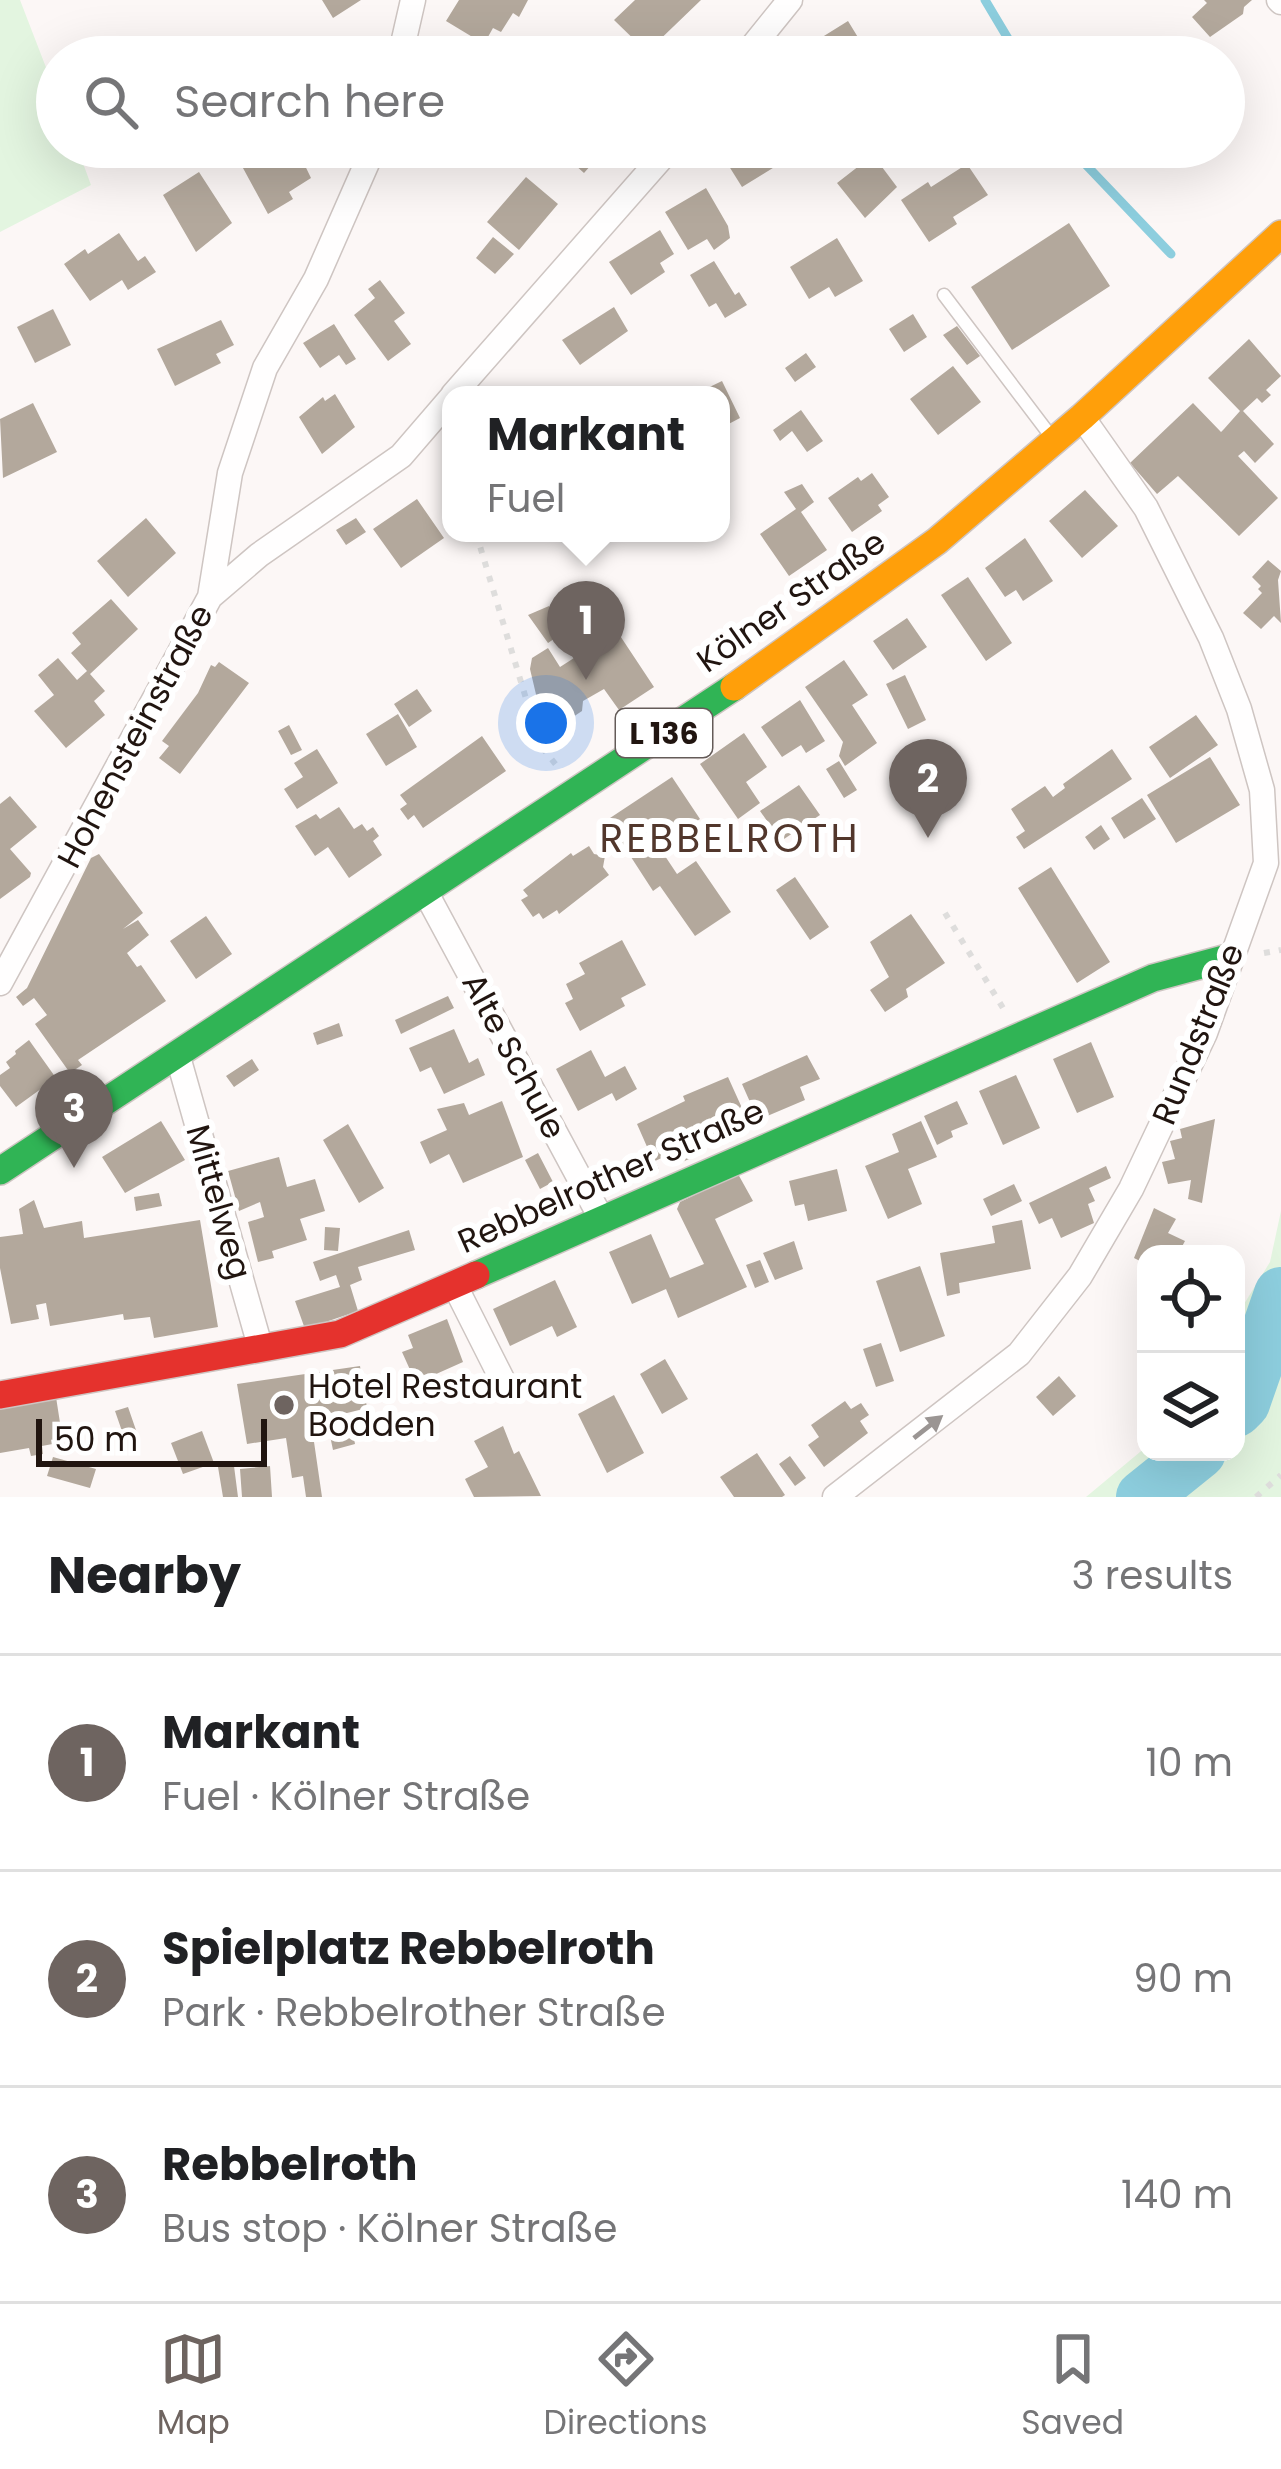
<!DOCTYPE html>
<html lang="en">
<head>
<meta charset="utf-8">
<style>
  :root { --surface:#fff; --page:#f2f2f2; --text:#202124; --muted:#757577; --line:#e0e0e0; --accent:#6e6460 }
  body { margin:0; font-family:Poppins,sans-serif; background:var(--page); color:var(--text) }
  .controls { position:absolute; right:36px; bottom:36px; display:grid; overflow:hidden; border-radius:24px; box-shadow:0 12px 48px #0002 }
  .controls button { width:108px; height:108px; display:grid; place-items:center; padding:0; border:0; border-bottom:3px solid var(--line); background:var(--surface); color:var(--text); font:60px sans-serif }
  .scale { position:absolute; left:36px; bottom:30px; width:231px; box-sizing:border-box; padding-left:12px; border:6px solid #211510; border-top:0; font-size:33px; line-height:42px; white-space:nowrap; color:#211510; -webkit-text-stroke:9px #fff; paint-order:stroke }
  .you { position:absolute; left:546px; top:723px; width:42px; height:42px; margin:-30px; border:9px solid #fff; border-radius:50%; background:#1a73e8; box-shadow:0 0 0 18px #1a73e833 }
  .badge { display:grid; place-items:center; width:78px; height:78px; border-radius:50%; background:var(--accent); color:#fff; font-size:39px; font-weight:700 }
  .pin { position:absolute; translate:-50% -99px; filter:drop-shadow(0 3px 6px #0008) }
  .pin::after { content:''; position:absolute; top:63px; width:42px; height:36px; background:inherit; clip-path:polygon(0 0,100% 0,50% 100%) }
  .popup { position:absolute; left:442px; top:386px; width:288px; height:156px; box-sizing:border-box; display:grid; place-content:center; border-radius:24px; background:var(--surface); filter:drop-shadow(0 3px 9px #0005); font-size:39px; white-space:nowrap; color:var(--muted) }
  .popup b { font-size:45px; color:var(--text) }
  .popup::after { content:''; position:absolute; left:50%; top:100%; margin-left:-24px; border:24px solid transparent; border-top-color:var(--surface) }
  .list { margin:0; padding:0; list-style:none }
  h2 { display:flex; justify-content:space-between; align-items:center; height:156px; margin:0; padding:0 48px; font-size:51px }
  h2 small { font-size:39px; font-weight:400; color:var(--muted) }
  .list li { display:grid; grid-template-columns:78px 1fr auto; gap:36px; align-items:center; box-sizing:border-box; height:216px; padding:0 48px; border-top:3px solid var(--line) }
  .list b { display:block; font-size:45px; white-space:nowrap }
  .list p { margin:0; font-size:39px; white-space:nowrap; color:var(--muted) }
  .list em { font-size:39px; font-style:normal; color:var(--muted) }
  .icon { flex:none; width:66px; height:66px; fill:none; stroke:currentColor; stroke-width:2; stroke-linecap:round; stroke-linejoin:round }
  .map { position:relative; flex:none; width:1281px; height:1497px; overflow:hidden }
  .search { position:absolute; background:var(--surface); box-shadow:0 12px 48px #0002; left:36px; right:36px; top:36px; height:132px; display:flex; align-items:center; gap:30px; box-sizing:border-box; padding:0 42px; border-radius:66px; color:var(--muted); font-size:45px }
  .sheet { height:804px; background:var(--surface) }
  nav { display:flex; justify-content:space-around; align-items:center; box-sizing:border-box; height:168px; border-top:3px solid var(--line); background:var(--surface); font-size:33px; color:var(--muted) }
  nav a { display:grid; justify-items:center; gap:6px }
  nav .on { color:var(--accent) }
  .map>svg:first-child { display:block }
  .green { fill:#e3f5e0 }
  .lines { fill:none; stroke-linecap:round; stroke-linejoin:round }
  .stream { stroke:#8dcede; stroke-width:9 }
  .river { stroke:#8dcede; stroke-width:54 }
  .building { fill:#b3a89c }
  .lane-casing { stroke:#cec5c2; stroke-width:15 }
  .street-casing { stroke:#cec5c2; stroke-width:27 }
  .fast-casing { stroke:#cec5c2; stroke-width:30 }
  .slow-casing { stroke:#cec5c2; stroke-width:30 }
  .jam-casing { stroke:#cec5c2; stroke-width:30 }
  .path { stroke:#dedddc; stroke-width:6; stroke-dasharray:6 9; stroke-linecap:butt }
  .lane { stroke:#fffefe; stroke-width:12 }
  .street { stroke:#fffefe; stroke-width:24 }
  .fast { stroke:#30b455; stroke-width:27 }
  .slow { stroke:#ff9f0a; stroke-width:27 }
  .jam { stroke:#e5322d; stroke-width:27 }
  .oneway { fill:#9b9593 }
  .poi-dot { fill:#6e6460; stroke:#fff; stroke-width:4.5 }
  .labels { text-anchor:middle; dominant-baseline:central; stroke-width:12; stroke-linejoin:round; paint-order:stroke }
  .shield { fill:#fff; stroke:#645b58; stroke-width:3 }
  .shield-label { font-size:30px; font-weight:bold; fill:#211510 }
  .street-label { font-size:33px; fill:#211510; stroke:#fff }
  .poi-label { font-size:33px; fill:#211510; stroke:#fff; text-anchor:start }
  .quarter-label { font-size:39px; letter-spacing:3px; fill:#52372c; stroke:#fff }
</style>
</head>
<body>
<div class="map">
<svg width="1281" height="1497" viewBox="0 0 1281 1497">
  <rect width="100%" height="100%" fill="#fcf7f6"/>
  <path class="green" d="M0 0H20L57 96V147H77L91 185 0 232Z
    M1281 1211V1497H1086L1146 1447V1452H1236V1317L1270 1262Z"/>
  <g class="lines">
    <path class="stream" d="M985 0 1019 57
      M1069 147 1171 254"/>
    <path class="river" d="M1236 1410 1243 1403 1281 1294
      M1143 1497 1199 1452"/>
  </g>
  <path class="building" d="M322 0H361L333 18Z
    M459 0H528L519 17 513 13 501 32 493 28 484 44 446 21Z
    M635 0H701L647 52 614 20Z
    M1204 0H1252L1244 7 1243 14 1210 37 1192 17 1207 3Z
    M848 21 870 57H808L803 49Z
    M253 147H296L311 178 289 192 293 199 268 214 237 157Z
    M555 147H607L584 173Z
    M717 147H793L797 153 742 187Z
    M1098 147H1129L1111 162Z
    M873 155 897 187 865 218 837 183Z
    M967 164 988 195 953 217 957 224 929 242 901 200 928 182 931 187Z
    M199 172 232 223 196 252 163 195Z
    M526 177 558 204 519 250 487 222Z
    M706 188 728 226 730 238 714 250 707 239 688 250 665 212Z
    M1069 223 1110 286 1012 350 971 287Z
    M660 230 674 254 660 263 665 272 631 295 609 262Z
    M119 233 138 261 145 256 156 272 128 290 122 280 90 301 64 264 85 249 88 254Z
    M493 237 514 254 495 274 476 258Z
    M837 238 863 281 835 297 829 287 809 299 790 267Z
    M714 261 735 295 739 292 747 305 725 318 716 303 709 307 690 275Z
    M380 280 405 313 394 321 411 344 388 361 354 315 375 298 368 289Z
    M614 307 628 331 580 365 562 340Z
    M53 309 71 345 35 363 17 327Z
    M913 314 927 337 904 352 889 329Z
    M221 320 234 345 216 354 221 363 175 386 157 349Z
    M334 324 356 359 346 365 339 355 320 368 303 343Z
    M957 326 980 356 967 365 943 335Z
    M1249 339 1281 376 1266 390 1271 395 1262 403 1257 398 1243 411 1274 444 1255 463 1244 451 1238 456 1278 498 1239 536 1178 476 1157 494 1130 463 1193 403 1221 432 1224 429 1240 411 1208 378Z
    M806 353 816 367 795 382 785 368Z
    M953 366 981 402 938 435 910 399Z
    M722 381 740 418 721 428V395H693Z
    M335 394 355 427 322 454 299 417 323 397 325 401Z
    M33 403 57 452 3 478 0 419Z
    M801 410 823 441 807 452 792 431 780 441 773 430Z
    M872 473 889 497 878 505 882 511 852 532 828 498 858 477 861 481Z
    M802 484 814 502 801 512 827 550 789 576 760 534 796 509 784 492Z
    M1085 490 1118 526 1082 558 1049 521Z
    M417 499 444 538 401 568 373 529Z
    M146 518 176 553 128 597 97 561Z
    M356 518 366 532 346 545 336 530Z
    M1025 538 1053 581 1023 601 1016 590 1005 597 985 568Z
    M1268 560 1281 571 1278 580 1281 623 1274 616 1261 629 1243 613 1262 593 1258 589 1261 586 1252 577Z
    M968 577 1012 643 986 661 941 595Z
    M111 599 138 629 90 674 105 691 94 701 105 715 66 748 34 711 54 695 38 675 58 658 77 680 87 671 71 653 81 644 72 633Z
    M571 601 583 620 601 607 654 687 619 710 604 689 583 701 582 711 558 727 543 724 530 669 532 658 548 648 560 667 585 651 570 628 548 643 528 615 549 606 553 612Z
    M907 618 927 647 893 670 873 641Z
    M844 660 868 695 852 705 877 743 845 766 839 756 843 742 805 687Z
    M219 662 249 683 180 774 159 758 169 746 162 741 198 693 211 665 215 667Z
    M905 675 926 720 908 729 886 684Z
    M417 689 432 711 409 727 394 704Z
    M800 700 825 741 806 753 801 745 782 757 761 727Z
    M398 714 417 747 386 766 366 734Z
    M1196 715 1218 745 1170 778 1149 747Z
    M289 725 302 750 291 755 278 731Z
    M744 733 767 767 746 782 760 803 738 819 700 764Z
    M482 736 506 771 423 828 414 815 408 820 400 809 407 804 400 795Z
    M317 749 338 783 297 809 284 789 303 777 294 763Z
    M1112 749 1132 779 1024 849 1016 837 1025 831 1011 809 1045 786 1053 797 1065 788 1063 784Z
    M1210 757 1240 805 1176 843 1147 795Z
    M839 761 857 790 844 798 826 769Z
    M672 777 700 819 659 847 677 874 696 861 731 912 695 936 660 886 653 891 607 820Z
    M799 785 820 815 781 841 760 811Z
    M10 796 37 827 10 849 31 873 30 877 0 899V804Z
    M1142 798 1156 819 1124 839 1111 818Z
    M339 807 354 829 362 824 367 831 373 827 379 836 373 841 382 855 349 878 328 847 315 856 295 826 316 814 320 819Z
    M1101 825 1110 839 1094 850 1085 837Z
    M589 846 594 854 605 856 603 867 609 875 559 914 557 910 543 919 539 913 533 917 521 900 528 896 523 890 571 853 573 856Z
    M99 854 143 913 123 929 138 920 149 935 127 953 137 967 141 965 166 1001 78 1060 82 1065 70 1073 35 1024 47 1015 34 998 23 1006 16 997 27 988 91 858Z
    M1051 867 1110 962 1077 983 1018 888Z
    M795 877 829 927 810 940 776 890Z
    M911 914 945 963 906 989 908 997 885 1012 870 990 889 977 870 942Z
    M206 916 232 954 196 979 170 941Z
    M622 940 646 985 621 998 625 1006 580 1031 565 1003 573 999 566 984 585 974 579 963Z
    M448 996 454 1008 401 1034 395 1020Z
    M339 1023 343 1036 317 1045 313 1033Z
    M454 1029 469 1063 478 1058 485 1075 444 1094 431 1067 420 1072 409 1048Z
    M29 1040 56 1078 16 1107 0 1086V1075L10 1068 6 1062 16 1054 15 1051Z
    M1091 1042 1114 1097 1077 1113 1053 1059Z
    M591 1050 605 1077 625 1066 637 1089 616 1101 612 1093 578 1111 556 1069Z
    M807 1055 820 1079 800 1087 805 1100 758 1120 742 1084Z
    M252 1059 259 1070 234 1087 226 1076Z
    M1016 1075 1040 1128 1003 1145 979 1091Z
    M728 1077 742 1108 720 1119 727 1136 687 1154 689 1159 678 1164 668 1155 655 1161 659 1169 632 1180 623 1160 648 1149 637 1124 685 1101 683 1096Z
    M502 1101 523 1157 463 1183 449 1154 430 1164 420 1142 447 1130 437 1109 464 1103 469 1115Z
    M957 1101 968 1124 951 1131 953 1137 937 1145 924 1116Z
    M1215 1119 1202 1203 1188 1199 1191 1180 1168 1184 1162 1162 1175 1159 1170 1141 1182 1138 1180 1129Z
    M161 1121 185 1160 125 1193 102 1157Z
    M921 1121 937 1157 908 1169 922 1204 888 1219 865 1166 899 1152 892 1134Z
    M348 1124 384 1188 359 1203 323 1140Z
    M538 1153 553 1182 540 1189 525 1160Z
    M279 1157 287 1187 315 1179 325 1211 300 1219 307 1240 272 1251 274 1258 258 1262 248 1222 264 1217 260 1202 239 1211 228 1171Z
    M1106 1166 1111 1178 1089 1188 1095 1201 1088 1204 1094 1223 1061 1238 1052 1218 1039 1224 1029 1203Z
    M837 1169 847 1211 808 1221 804 1204 795 1206 789 1181Z
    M738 1174 753 1201 715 1219 747 1287 678 1318 666 1289 632 1304 609 1252 651 1234 670 1278 704 1264 677 1209 680 1202Z
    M1014 1184 1022 1201 991 1216 983 1199Z
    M159 1193 162 1206 136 1211 134 1197Z
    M34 1200 44 1228 82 1221 84 1238 200 1220 218 1327 154 1338 150 1317 124 1320 123 1314 50 1326 46 1303 36 1305 39 1319 11 1324 0 1268V1237L23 1234 19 1209Z
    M1154 1208 1176 1219 1168 1233 1185 1241 1178 1254H1146V1264L1134 1258Z
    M1022 1220 1031 1269 959 1283 960 1293 947 1296 940 1253 995 1243 992 1226Z
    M325 1227 340 1228 338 1251 324 1250Z
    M409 1230 415 1250 358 1267 362 1280 350 1285 358 1311 305 1329 295 1301 340 1287 336 1275 320 1281 313 1262Z
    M794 1241 803 1269 775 1280 763 1253Z
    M760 1260 769 1282 755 1288 746 1265Z
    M920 1266 945 1336 900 1352 876 1281Z
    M555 1280 577 1327 557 1337 552 1326 510 1346 493 1309Z
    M447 1319 463 1362 416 1383 402 1352 413 1348 408 1335Z
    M881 1343 894 1381 876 1387 863 1349Z
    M665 1359 688 1399 662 1414 640 1374Z
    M360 1366 367 1408 319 1420 321 1433 313 1435 322 1497H306L303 1476 292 1478 286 1438 247 1444 237 1384Z
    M1059 1376 1076 1396 1053 1416 1036 1397Z
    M614 1395 644 1453 607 1473 578 1414Z
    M56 1397 63 1442 42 1446 43 1454 31 1456 29 1448 0 1453V1407Z
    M845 1401 851 1409 861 1403 869 1415 860 1421 868 1433 824 1467 808 1445 819 1437 811 1425Z
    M128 1407 137 1433 124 1437 115 1411Z
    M352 1426 355 1444 333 1450 329 1431Z
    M503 1426 514 1454 519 1451 541 1496 474 1497 465 1479 488 1467 474 1441Z
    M202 1431 214 1463 183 1474 171 1443Z
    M757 1453 785 1495 782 1497H734L720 1477Z
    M790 1456 806 1478 795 1486 779 1464Z
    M53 1457 96 1469 90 1488 47 1476Z
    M234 1466 238 1497H223L218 1467Z
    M270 1466 272 1497H242L240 1469Z"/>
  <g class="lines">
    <g class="lane-casing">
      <path id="lane" d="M944 295 1050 435"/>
    </g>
    <g class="street-casing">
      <path id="street" d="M1279 0 1281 2
        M400 57 413 0
        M744 57 790 0
        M453 395 671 147
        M210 597 259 555 401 456 451 398
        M426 893 601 1218
        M0 983 210 597 230 473 265 368 316 279 374 147
        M178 1057 260 1346
        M454 1284 506 1387
        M835 1497 1019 1354 1080 1276 1131 1189 1205 1033 1266 863 1262 790 1239 709 1211 638 1146 508 1082 417"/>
    </g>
    <g class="fast-casing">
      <path id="fast" d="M0 1171 734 687
        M476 1275 1153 978 1231 957"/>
    </g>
    <g class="slow-casing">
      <path id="slow" d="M734 687 937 541 1082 417 1281 234"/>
    </g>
    <g class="jam-casing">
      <path id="jam" d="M0 1395 340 1334 476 1275"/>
    </g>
    <path class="path" d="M445 441 451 458
      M476 533 540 745 557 766
      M945 913 1003 1008
      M1264 953 1281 950
      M1256 1497 1281 1475"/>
    <use href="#lane" class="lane"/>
    <use href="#street" class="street"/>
    <use href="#fast" class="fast"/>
    <use href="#slow" class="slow"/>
    <use href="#jam" class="jam"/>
  </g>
  <defs><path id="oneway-solid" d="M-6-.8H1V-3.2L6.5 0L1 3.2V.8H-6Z" transform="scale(3)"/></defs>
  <use class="oneway" href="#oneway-solid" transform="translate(928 1427) rotate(-38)"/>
  <circle class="poi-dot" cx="284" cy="1405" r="12"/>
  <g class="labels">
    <rect class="shield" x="616" y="709" width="96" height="48" rx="9"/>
    <g class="shield-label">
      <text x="664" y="733">L 136</text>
    </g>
    <g class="street-label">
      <text transform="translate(791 601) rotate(-35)">Kölner Straße</text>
      <text transform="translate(135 736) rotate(-62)">Hohensteinstraße</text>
      <text transform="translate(1198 1034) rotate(-68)">Rundstraße</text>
      <text transform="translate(514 1056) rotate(62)">Alte Schule</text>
      <text transform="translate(611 1176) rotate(-24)">Rebbelrother Straße</text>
      <text transform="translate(219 1202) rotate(74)">Mittelweg</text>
    </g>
    <g class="poi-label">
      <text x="308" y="1386">Hotel Restaurant<tspan x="308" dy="38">Bodden</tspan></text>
    </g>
    <g class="quarter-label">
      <text x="730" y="838">REBBELROTH</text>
    </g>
  </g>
</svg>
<div class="controls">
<button><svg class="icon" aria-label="locate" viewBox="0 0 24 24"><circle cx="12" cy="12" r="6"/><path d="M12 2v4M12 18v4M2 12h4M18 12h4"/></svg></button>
<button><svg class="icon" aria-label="layers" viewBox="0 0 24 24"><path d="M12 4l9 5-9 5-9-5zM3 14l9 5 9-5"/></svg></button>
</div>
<div class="scale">50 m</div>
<div class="you"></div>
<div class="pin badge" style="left:586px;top:680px">1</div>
<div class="popup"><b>Markant</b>Fuel</div>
<div class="pin badge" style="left:928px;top:838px">2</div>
<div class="pin badge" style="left:74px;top:1168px">3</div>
<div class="search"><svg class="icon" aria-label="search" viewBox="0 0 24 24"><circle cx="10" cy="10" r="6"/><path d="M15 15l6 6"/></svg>Search here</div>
</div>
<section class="sheet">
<h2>Nearby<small>3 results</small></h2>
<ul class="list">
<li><span class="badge">1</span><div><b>Markant</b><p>Fuel · Kölner Straße</p></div><em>10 m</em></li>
<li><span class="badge">2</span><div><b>Spielplatz Rebbelroth</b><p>Park · Rebbelrother Straße</p></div><em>90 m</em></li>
<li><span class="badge">3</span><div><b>Rebbelroth</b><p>Bus stop · Kölner Straße</p></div><em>140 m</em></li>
</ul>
</section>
<nav>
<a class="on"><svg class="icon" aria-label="map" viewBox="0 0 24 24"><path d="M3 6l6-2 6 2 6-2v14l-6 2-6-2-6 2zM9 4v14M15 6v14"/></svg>Map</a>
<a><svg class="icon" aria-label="directions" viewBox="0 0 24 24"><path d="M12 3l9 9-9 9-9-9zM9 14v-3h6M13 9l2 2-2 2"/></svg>Directions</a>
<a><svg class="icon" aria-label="saved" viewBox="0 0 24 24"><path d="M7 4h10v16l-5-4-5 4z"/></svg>Saved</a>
</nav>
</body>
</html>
